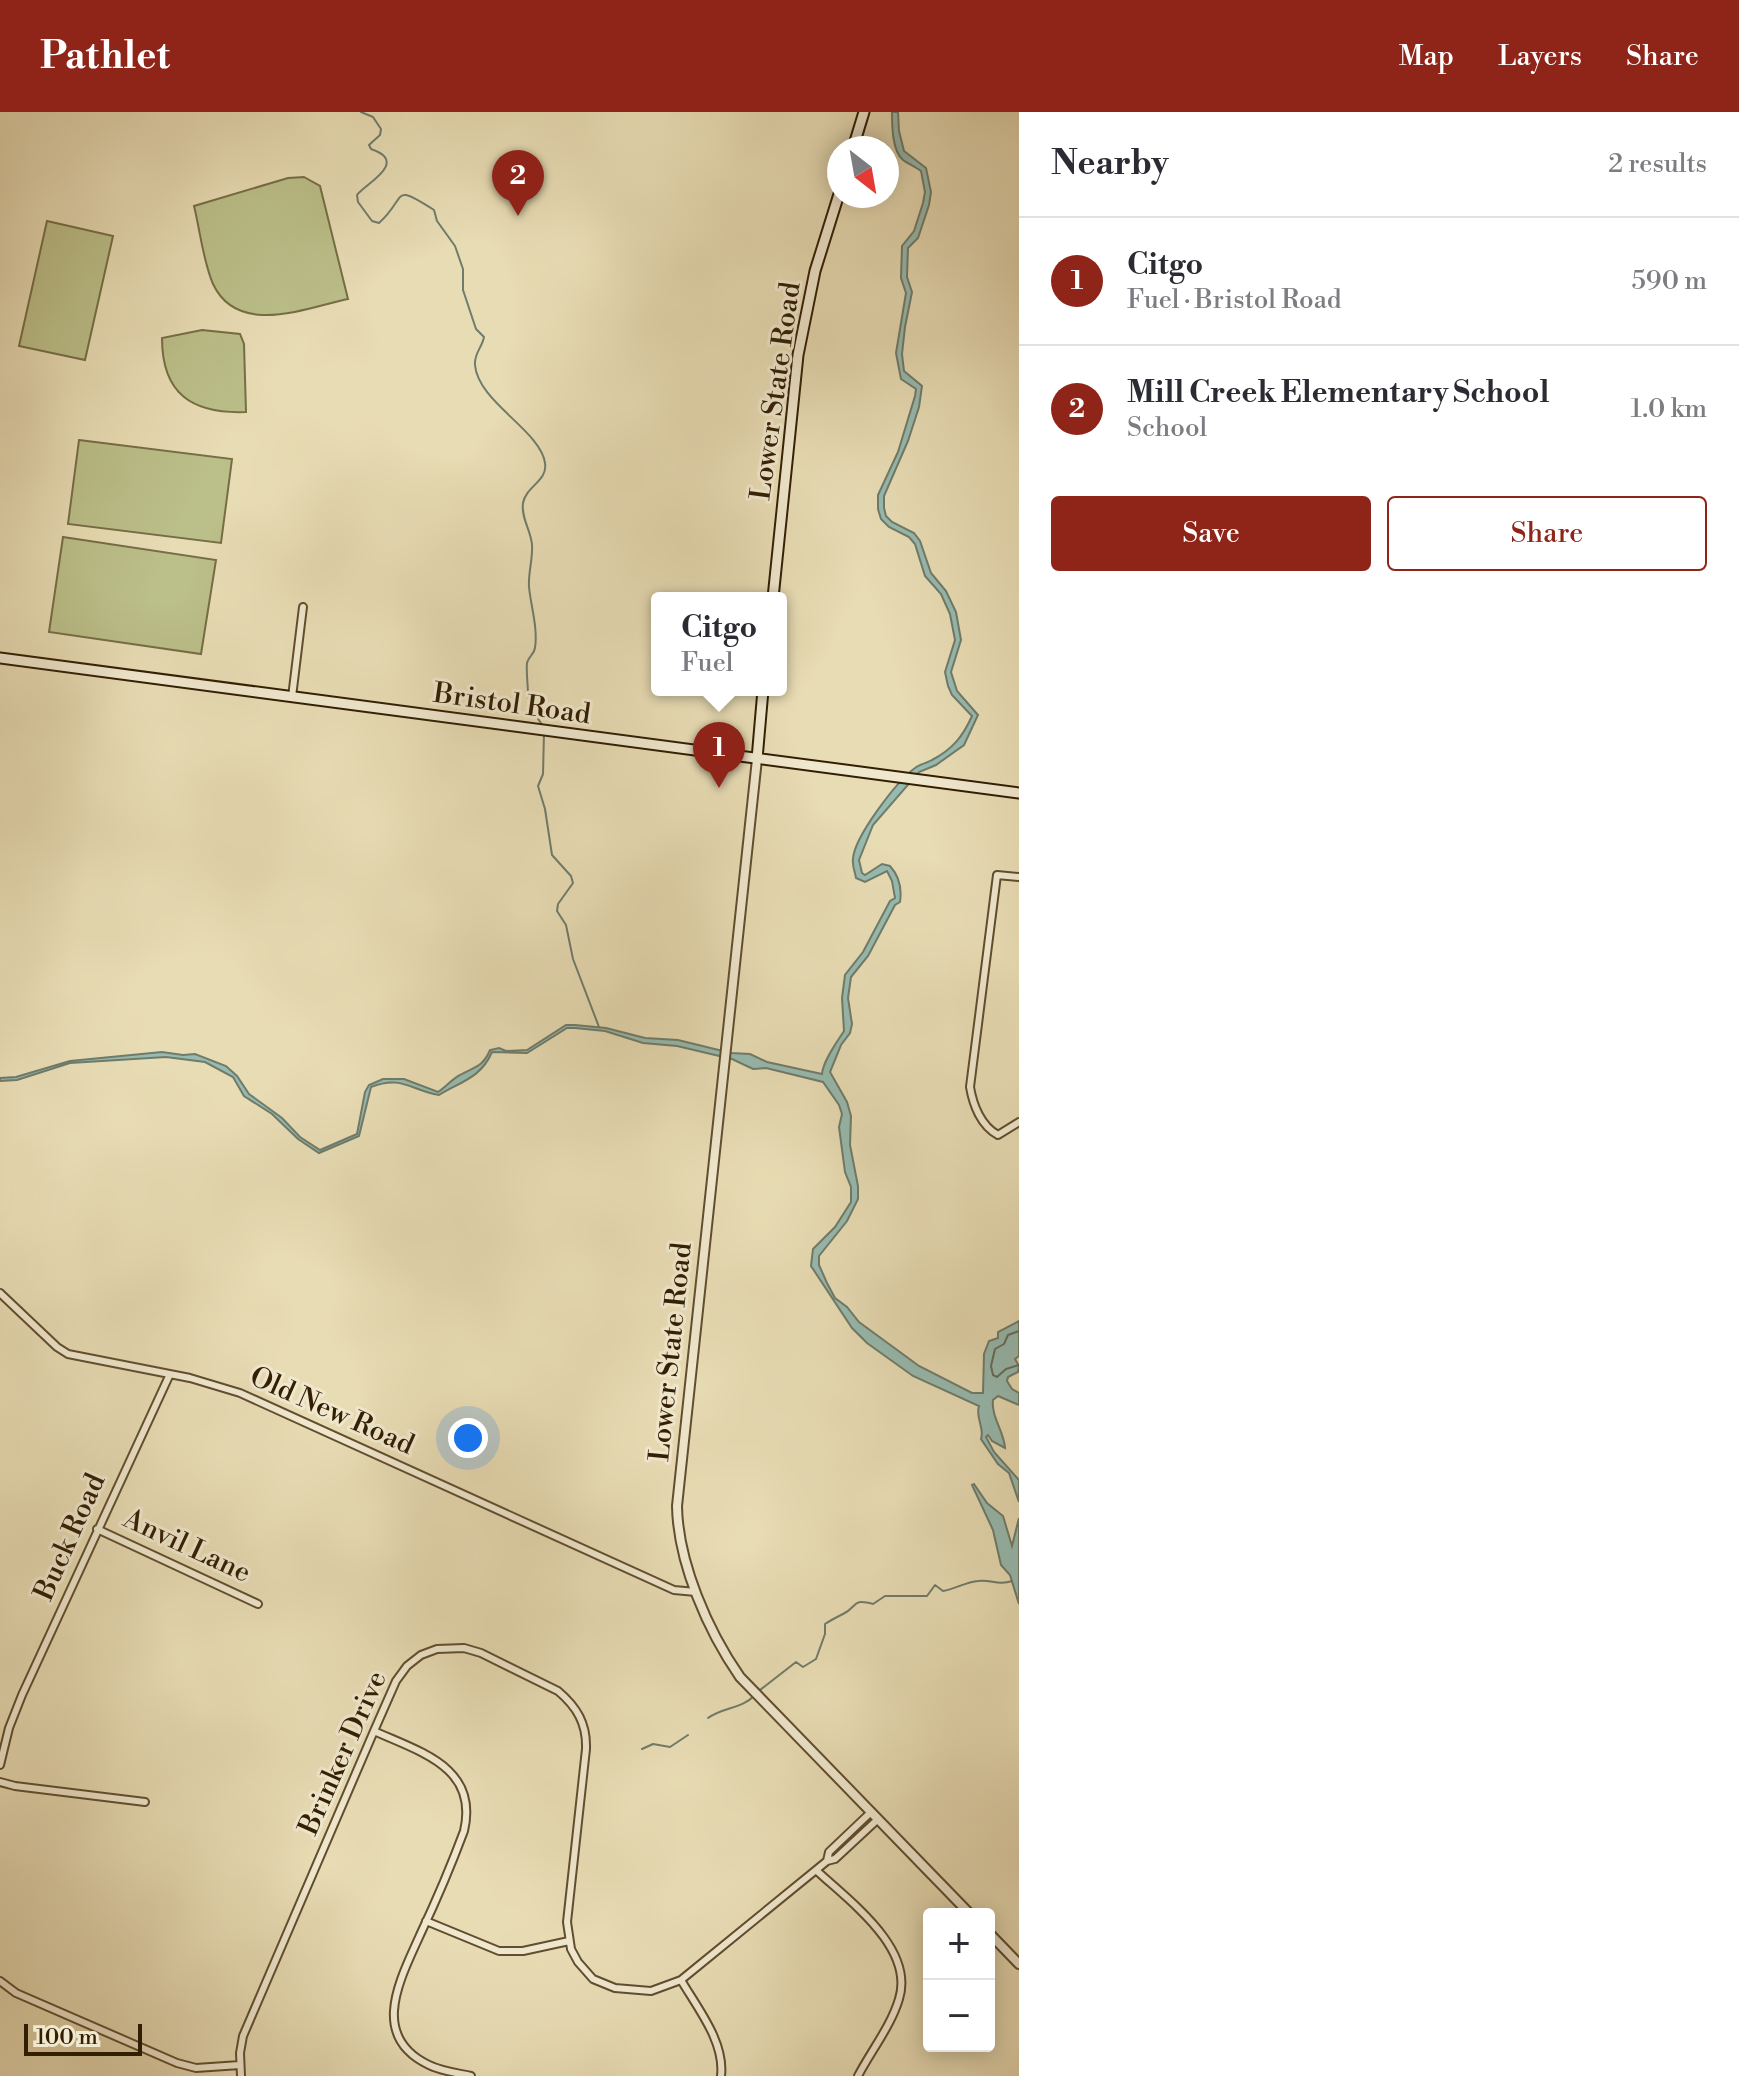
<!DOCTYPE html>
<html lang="en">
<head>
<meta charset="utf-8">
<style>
  :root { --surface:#fff; --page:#f2f2f3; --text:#2b2b33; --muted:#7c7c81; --line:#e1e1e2; --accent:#8f2418 }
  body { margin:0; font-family:"Libre Bodoni",serif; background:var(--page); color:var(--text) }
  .controls { position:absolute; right:24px; bottom:24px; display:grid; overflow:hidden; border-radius:8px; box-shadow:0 4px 20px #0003 }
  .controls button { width:72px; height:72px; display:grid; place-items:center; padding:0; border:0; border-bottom:2px solid var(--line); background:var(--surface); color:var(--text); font:40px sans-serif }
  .compass { position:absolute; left:827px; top:24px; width:72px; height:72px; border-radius:50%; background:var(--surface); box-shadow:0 4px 20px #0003; rotate:149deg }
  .scale { position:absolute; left:24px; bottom:20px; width:118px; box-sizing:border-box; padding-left:8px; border:4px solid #321e03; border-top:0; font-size:22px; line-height:28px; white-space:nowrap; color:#321e03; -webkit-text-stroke:6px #f0e8ce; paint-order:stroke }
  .you { position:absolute; left:468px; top:1326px; width:28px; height:28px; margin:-20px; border:6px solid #fff; border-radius:50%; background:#1a73e8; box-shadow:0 0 0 12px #1a73e833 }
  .badge { display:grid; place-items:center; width:52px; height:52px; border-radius:50%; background:var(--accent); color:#fff; font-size:26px; font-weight:700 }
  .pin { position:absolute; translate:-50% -66px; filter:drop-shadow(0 2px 4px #0008) }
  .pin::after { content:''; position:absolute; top:42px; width:28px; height:24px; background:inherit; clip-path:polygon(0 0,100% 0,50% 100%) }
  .popup { position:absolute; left:651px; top:480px; width:136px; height:104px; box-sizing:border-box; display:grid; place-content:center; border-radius:8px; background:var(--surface); filter:drop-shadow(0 2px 6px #0005); font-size:26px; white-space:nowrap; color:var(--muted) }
  .popup b { font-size:30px; color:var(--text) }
  .popup::after { content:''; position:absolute; left:50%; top:100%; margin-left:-16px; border:16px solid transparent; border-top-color:var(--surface) }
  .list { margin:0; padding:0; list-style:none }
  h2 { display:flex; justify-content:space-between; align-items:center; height:104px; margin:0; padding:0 32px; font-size:34px }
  h2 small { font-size:26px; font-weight:400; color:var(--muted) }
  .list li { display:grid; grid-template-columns:52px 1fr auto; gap:24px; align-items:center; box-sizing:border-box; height:128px; padding:0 32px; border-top:2px solid var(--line) }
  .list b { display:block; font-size:30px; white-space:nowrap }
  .list p { margin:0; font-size:26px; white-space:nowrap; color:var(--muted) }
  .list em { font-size:26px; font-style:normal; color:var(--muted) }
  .actions { display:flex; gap:16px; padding:24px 32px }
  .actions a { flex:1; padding:18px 0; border:2px solid var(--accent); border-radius:8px; text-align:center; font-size:28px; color:var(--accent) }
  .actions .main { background:var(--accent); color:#fff }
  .map { position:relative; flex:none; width:1019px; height:1964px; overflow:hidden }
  header { display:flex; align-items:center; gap:48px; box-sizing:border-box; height:112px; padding:0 40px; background:var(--accent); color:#fff }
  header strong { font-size:38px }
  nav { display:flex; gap:44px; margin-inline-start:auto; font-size:28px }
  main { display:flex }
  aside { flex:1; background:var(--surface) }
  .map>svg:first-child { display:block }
  .green { fill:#bbbf89; stroke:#766e46; stroke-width:2 }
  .water { fill:#97bbb0; stroke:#6f7c6b; stroke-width:2 }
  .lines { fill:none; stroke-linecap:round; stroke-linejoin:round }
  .shore { stroke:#646c5a; stroke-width:2 }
  .stream { stroke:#6f7c6b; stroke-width:2 }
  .minor-casing { stroke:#604e2f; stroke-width:10 }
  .tertiary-casing { stroke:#604e2f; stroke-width:12 }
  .secondary-casing { stroke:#321e03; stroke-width:13 }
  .minor { stroke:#f0e8ce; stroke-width:6 }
  .tertiary { stroke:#f0e8ce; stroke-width:8 }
  .secondary { stroke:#f0e8ce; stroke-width:9 }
  .labels { text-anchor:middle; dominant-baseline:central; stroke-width:6; stroke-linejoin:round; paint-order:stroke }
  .street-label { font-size:28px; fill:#321e03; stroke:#f0e8ce }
</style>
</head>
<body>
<header>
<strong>Pathlet</strong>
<nav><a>Map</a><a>Layers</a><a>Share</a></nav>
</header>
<main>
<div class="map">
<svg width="1019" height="1964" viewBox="0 0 1019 1964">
  <rect width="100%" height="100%" fill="#e8dcb4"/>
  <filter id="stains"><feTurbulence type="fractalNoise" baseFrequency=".0025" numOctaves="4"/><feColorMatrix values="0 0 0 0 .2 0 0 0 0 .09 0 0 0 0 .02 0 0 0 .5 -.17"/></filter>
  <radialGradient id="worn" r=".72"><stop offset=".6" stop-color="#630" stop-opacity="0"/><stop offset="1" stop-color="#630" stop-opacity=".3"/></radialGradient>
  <path class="green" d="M304 65 320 74 348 187C306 196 238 225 213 172 203 149 200 118 194 94L288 66Z
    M47 109 113 124 85 248 19 234Z
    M202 218 240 222 244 232 246 300C192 302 162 282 162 226Z
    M79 328 232 347 221 431 68 412Z
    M63 425 216 448 201 542 49 520Z"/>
  <path class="water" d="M892 0H898L899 19 904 39 926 56 931 80 929 93 918 126 908 136 907 165 912 180 905 215 902 242 904 259 922 274 919 295 908 329 884 384V396L886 404 892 410 914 421 920 429 931 461 946 479 956 500 961 528 951 560 957 579 978 603 964 633 936 653 919 660 873 713 859 748 862 761 865 763 882 752 890 754C899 764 902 777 900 790L895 793 868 844 851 865 848 886 852 912 850 921 841 933 830 960 847 990 851 1004 850 1033 858 1074V1087L847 1109 819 1144V1153L827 1171 835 1186 847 1195 859 1210 919 1254 972 1281H983L984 1242 989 1229 998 1226V1220L1019 1209V1244L1015 1247 1019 1254 1018 1260 1008 1265 1007 1269 1012 1277 1019 1281V1293L998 1284 993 1288C991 1305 1004 1319 1005 1336L992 1329 988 1323 986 1325 994 1340 1019 1368V1390L1009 1361 998 1352 981 1327C985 1316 975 1306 979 1294L913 1264 867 1231 852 1216 811 1154 813 1137 835 1115 851 1090V1075L845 1060 839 1015 842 1002 839 993 823 970 766 956 753 957 732 947 677 934 643 931 605 919 575 916H567L527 941 492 940C481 966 460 970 439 983 410 978 402 963 371 975L359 1024 319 1041 298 1027 272 1002 244 984 233 965 205 950 166 945 70 951 17 968 0 969V966L16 965 70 949 162 940 183 943 195 942 226 954 237 964 249 982 282 1006 300 1025 320 1038 357 1022 365 980 369 973 383 967H404L438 980C446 975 452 967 460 963 474 955 483 955 490 938L499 936 506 939 527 938 566 913H575L606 916 645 926 678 928 731 941 750 942 767 950 822 962C823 949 837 930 844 919L842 886 845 863 863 840 890 789 895 786 892 769 887 759 865 770 856 766C855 760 852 753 853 747 854 725 897 669 915 656 920 652 927 651 932 648 953 637 963 624 972 604L952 583 948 574 945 560 955 528 950 502 941 482 925 464 915 432 909 425 889 415 881 407 878 397V383L898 340 915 284 916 277 901 267 896 241 906 181 901 166 902 134 914 119 923 91 925 80 921 59C915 54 908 52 903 48 892 39 892 13 892 0Z
    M974 1372 987 1391 1003 1404 1012 1434 1019 1406V1492L1010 1463 1001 1453 993 1418 972 1373Z"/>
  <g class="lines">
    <path class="shore" d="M1019 1219 1008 1223 1004 1232 995 1237 991 1254 993 1263 997 1265 1006 1257 1019 1253"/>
    <path class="stream" d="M361 0 373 5 381 17 380 23 369 33 371 37C410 50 365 72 357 83L358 90 372 109 379 111C408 85 390 70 434 98L437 109 455 134 463 157V178L476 217 484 225C482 236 474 241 475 253 478 290 541 319 545 351 548 369 526 374 523 391 521 407 531 418 532 433 533 447 528 461 529 475 531 495 538 516 535 536 534 543 528 545 527 551 526 560 528 573 528 582 529 595 536 604 543 614
      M544 621 543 662 538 674 545 697 552 743 571 764 573 771 558 792 557 799 566 813 573 847 599 915
      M760 1578 796 1550 803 1555 816 1547 825 1522V1512C831 1508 837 1505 843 1502 858 1495 851 1486 873 1492L885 1484H927L935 1473 943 1479C955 1477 966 1470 978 1469 991 1467 998 1474 1012 1469
      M708 1606C723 1595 742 1597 755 1583
      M642 1637 653 1632 670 1635 688 1623"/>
    <g class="minor-casing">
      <path id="minor" d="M292 585 303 495
        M1019 765 997 763 970 975C973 993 981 1014 998 1023L1019 1010
        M0 1181 57 1235 68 1242 190 1266 240 1281 674 1478 696 1480
        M97 1417 258 1492
        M374 1619C420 1640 479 1655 464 1719 451 1754 436 1789 420 1823 401 1866 368 1924 429 1953 441 1959 457 1961 471 1964
        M0 1653 9 1616 22 1583 170 1262
        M0 1670 15 1674 145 1690
        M827 1749 829 1740 870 1701
        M816 1758C849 1789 915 1836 899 1887 891 1914 871 1939 858 1964
        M426 1809 499 1839H523L569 1829
        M681 1868C698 1897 725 1930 721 1964
        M0 1869 16 1881 177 1951 196 1956 240 1953
        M241 1964 240 1941 243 1924 374 1619 396 1569 407 1554 421 1543 437 1537 464 1536 481 1541 558 1579C577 1595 587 1612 586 1637L567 1810 571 1837 578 1850 593 1867 615 1876 651 1879 681 1868 827 1749 835 1747 877 1708"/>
    </g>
    <g class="tertiary-casing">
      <path id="tertiary" d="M757 647 677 1394C678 1451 708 1519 740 1565L970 1802
        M989 1821 1019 1852"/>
    </g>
    <g class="secondary-casing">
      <path id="secondary" d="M853 36 864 0
        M773 486 798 243 815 159 839 82
        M0 546 1019 681
        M757 647 763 578"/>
    </g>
    <use href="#minor" class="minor"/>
    <use href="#tertiary" class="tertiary"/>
    <use href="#secondary" class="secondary"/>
  </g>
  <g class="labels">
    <g class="street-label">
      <text transform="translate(776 279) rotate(-82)">Lower State Road</text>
      <text transform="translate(512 592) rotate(8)">Bristol Road</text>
      <text transform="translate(671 1240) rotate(-84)">Lower State Road</text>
      <text transform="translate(332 1299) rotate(24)">Old New Road</text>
      <text transform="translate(70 1425) rotate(-66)">Buck Road</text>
      <text transform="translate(187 1434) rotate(25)">Anvil Lane</text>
      <text transform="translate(343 1641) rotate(-66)">Brinker Drive</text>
    </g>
  </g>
  <rect width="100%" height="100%" filter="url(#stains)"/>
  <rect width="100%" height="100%" fill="url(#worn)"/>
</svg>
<div class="controls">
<button>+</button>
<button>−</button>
</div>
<svg class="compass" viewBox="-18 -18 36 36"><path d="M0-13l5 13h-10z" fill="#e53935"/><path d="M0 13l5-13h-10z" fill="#7c7c81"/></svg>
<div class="scale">100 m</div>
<div class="you"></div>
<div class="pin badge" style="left:719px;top:676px">1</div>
<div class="popup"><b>Citgo</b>Fuel</div>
<div class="pin badge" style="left:518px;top:104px">2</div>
</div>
<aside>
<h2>Nearby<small>2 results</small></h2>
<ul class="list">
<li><span class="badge">1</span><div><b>Citgo</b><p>Fuel · Bristol Road</p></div><em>590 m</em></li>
<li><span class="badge">2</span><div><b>Mill Creek Elementary School</b><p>School</p></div><em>1.0 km</em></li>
</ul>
<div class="actions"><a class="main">Save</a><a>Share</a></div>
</aside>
</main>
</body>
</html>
